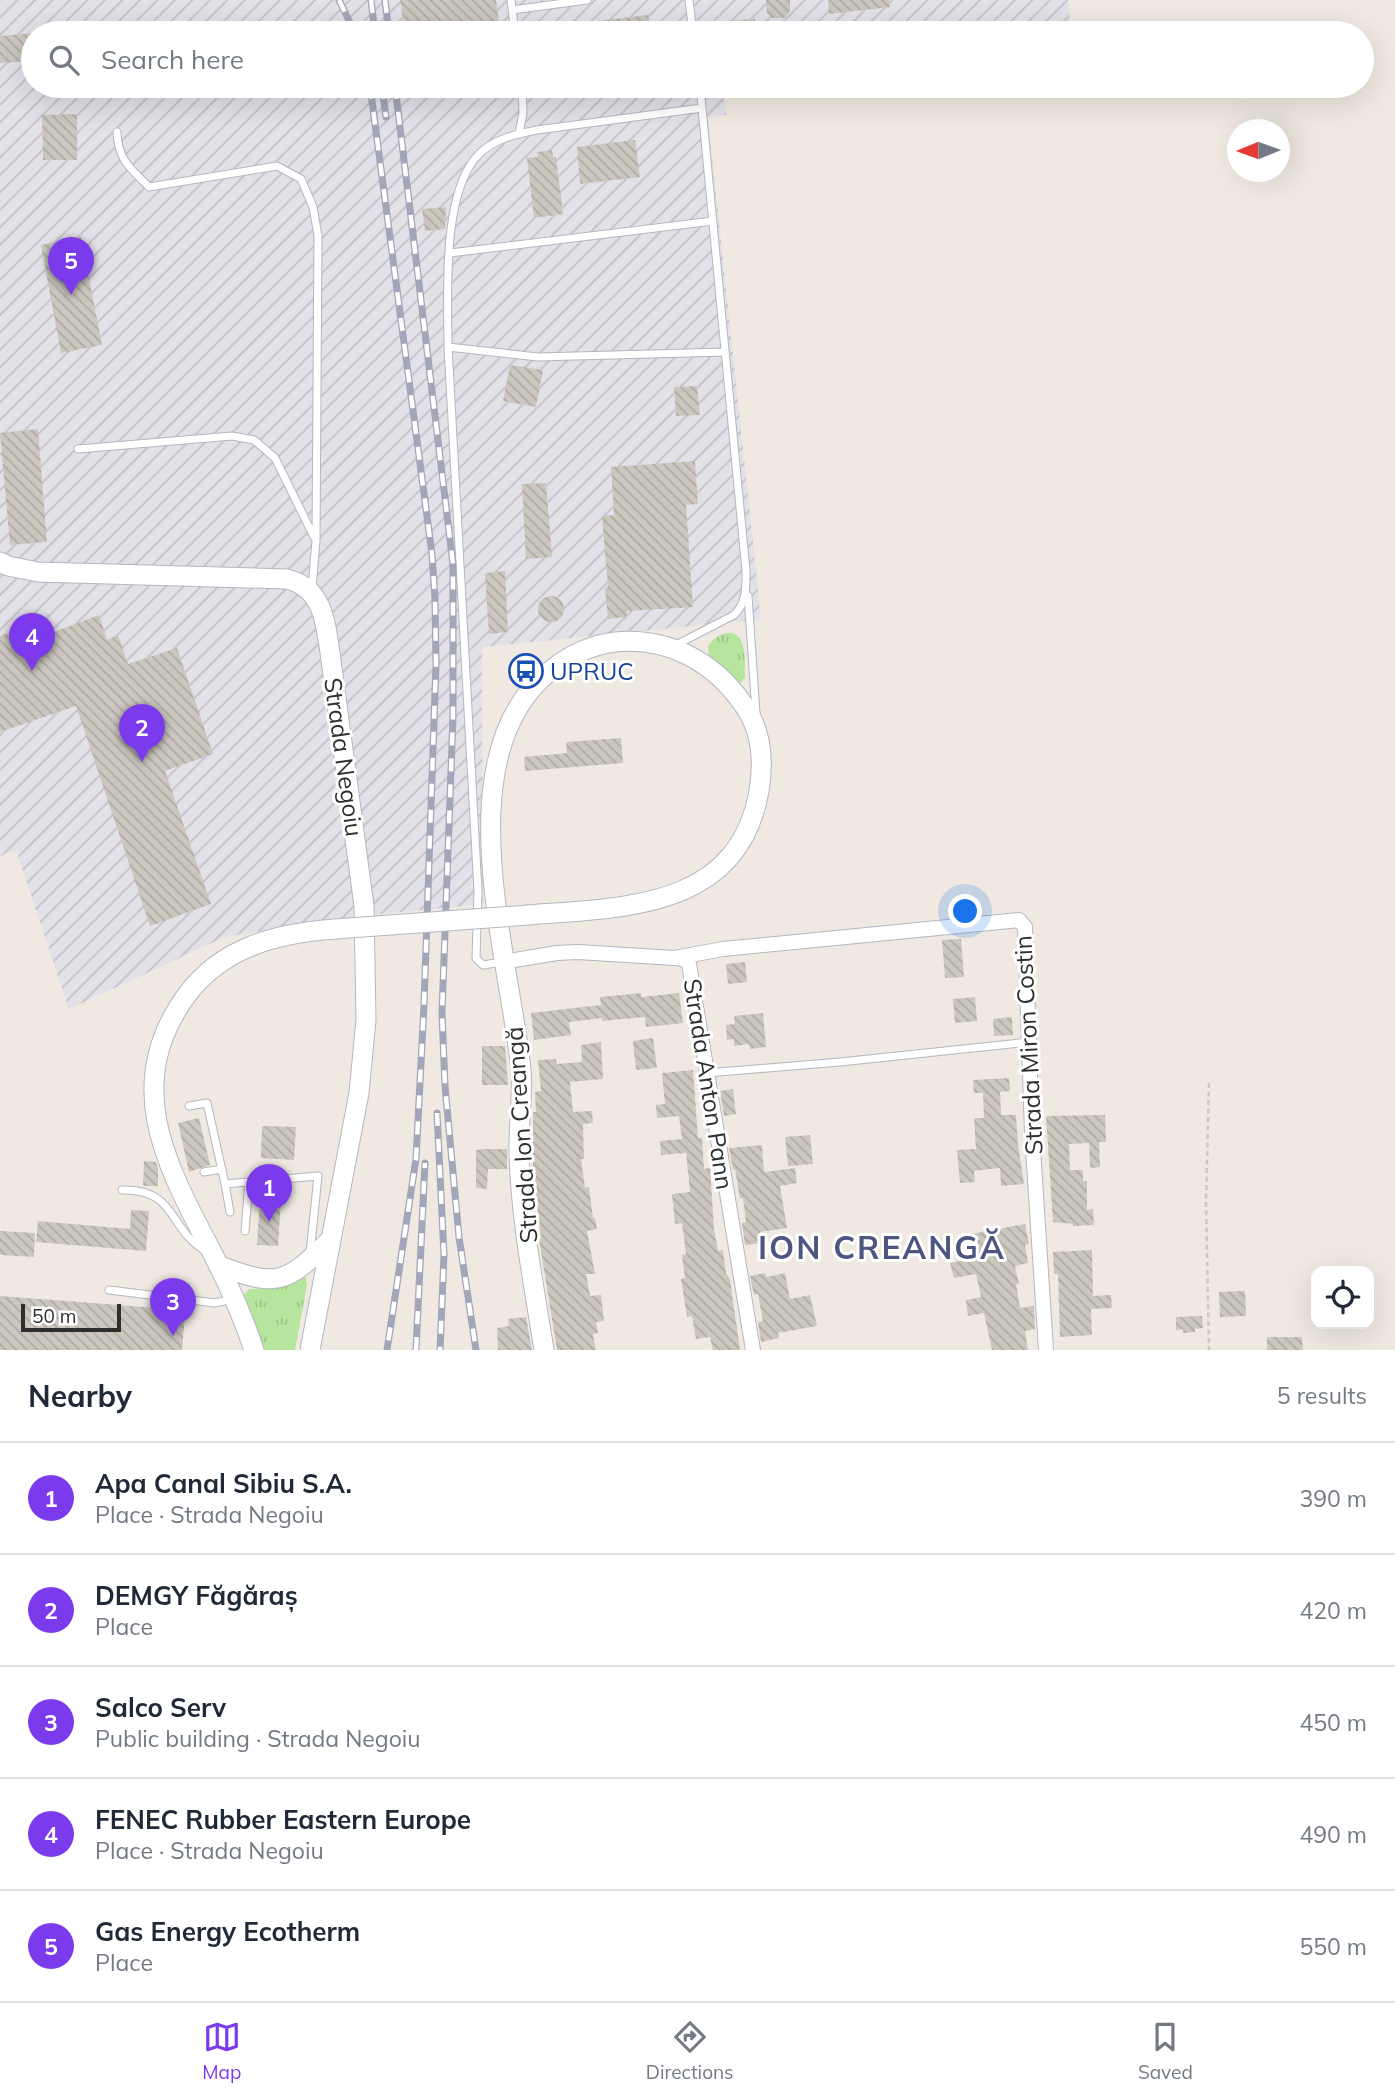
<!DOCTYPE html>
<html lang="en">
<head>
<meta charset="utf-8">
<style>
  :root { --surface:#fff; --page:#f6f6f7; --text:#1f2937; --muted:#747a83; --line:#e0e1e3; --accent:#7c3aed }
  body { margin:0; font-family:Mulish,sans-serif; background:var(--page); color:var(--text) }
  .controls { position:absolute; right:21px; bottom:21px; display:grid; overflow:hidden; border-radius:14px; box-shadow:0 7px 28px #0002 }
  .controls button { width:63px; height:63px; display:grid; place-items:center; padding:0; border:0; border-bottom:2px solid var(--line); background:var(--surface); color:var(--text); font:35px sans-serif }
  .compass { position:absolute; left:1227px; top:119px; width:63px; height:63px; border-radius:50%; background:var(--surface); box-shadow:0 7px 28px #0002; rotate:269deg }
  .scale { position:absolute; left:21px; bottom:18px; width:100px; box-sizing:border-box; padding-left:7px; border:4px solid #2e2e2e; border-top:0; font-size:19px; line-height:24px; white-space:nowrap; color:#2e2e2e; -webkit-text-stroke:5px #fff; paint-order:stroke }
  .you { position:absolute; left:966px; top:912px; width:24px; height:24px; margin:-18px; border:5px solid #fff; border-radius:50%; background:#1a73e8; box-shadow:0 0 0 10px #1a73e833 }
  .badge { display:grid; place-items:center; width:46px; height:46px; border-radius:50%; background:var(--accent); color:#fff; font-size:23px; font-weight:700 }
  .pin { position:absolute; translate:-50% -58px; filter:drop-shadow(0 2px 4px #0008) }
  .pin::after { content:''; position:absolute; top:37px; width:24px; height:21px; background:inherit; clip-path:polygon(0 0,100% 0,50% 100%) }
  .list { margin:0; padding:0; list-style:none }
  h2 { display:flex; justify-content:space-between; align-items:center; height:91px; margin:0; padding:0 28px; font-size:30px }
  h2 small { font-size:23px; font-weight:400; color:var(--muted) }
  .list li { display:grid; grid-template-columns:46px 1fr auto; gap:21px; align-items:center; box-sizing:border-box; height:112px; padding:0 28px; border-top:2px solid var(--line) }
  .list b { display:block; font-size:26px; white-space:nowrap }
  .list p { margin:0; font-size:23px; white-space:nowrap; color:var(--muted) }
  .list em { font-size:23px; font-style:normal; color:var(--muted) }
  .icon { flex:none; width:38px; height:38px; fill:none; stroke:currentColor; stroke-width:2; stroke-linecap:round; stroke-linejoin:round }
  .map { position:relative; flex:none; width:1395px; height:1350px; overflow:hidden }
  .search { position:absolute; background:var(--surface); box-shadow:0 7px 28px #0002; left:21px; right:21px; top:21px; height:77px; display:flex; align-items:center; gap:18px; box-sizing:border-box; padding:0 24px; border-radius:38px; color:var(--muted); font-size:26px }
  .sheet { height:651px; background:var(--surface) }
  nav { display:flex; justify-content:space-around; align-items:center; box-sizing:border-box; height:98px; border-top:2px solid var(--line); background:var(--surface); font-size:19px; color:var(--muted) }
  nav a { display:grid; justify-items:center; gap:4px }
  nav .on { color:var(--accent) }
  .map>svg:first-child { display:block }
  .industrial { fill:url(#industrial-furrows) }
  .grass { fill:url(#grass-tufts) }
  .building { fill:url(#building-back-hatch) }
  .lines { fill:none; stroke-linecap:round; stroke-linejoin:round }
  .service-casing { stroke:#b4b7c1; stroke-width:9 }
  .minor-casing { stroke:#b4b7c1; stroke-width:16 }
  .secondary-casing { stroke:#b4b7c1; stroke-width:21 }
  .path { stroke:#c9c9c9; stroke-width:2.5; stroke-dasharray:5 3.5; stroke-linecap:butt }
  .service { stroke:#fff; stroke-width:7 }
  .minor { stroke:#fff; stroke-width:14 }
  .secondary { stroke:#fff; stroke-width:19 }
  .rail-casing { stroke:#a3a6b8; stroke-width:7 }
  .rail { stroke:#fff; stroke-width:4.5; stroke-dasharray:13; stroke-linecap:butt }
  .secondary-bridge-casing { stroke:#b4b7c1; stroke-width:21; stroke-linecap:butt }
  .secondary-bridge { stroke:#fff; stroke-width:19 }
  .labels { text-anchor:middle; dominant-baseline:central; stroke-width:6; stroke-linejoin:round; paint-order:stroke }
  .transit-label { font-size:24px; fill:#164399; stroke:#fff; text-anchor:start }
  .street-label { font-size:24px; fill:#2e2e2e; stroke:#fff }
  .district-label { font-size:32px; font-weight:bold; letter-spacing:2px; fill:#4d5680; stroke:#fff }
</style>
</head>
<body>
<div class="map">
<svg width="1395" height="1350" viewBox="0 0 1395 1350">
  <defs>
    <pattern id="industrial-furrows" width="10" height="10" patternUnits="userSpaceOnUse" patternTransform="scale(1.75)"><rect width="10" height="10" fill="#e3e1e8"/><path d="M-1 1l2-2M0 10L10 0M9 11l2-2" fill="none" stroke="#c3c1c7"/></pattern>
    <pattern id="grass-tufts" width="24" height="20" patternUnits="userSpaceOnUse" patternTransform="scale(1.75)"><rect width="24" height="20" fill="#b6e59e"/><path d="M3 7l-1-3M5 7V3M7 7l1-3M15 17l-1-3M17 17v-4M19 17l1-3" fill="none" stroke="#9dc588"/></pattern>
    <pattern id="building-back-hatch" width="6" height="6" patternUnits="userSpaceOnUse" patternTransform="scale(1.75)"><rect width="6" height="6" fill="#cbc7bf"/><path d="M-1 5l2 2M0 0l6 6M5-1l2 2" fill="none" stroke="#afaba4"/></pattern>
  </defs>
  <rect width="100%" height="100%" fill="#efe9e1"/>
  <path class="industrial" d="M0 0H1068L1070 22 939 33H33V86H722L726 115 708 118 761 619 482 647 483 904 342 918 225 937 69 1009 16 850 0 856Z"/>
  <path class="grass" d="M733 633C748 640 744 662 745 677L741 682H737L709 657 708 646C715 637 722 632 733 633Z
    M306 1277 307 1285 295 1350H263L243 1296 249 1289 274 1288Z"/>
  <path class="building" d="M400 0H496L500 33H405Z
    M766 0H790V11L784 18H772L767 13Z
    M828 0H889L890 7 829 14Z
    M648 15 651 33H555V26Z
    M755 19 756 33H720L719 22Z
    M33 33V61L0 63V36Z
    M77 114V160H43L42 115Z
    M635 140 640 177 580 184 577 147Z
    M552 150 553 157H556L563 214 534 218 527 158 538 157 537 152Z
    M446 207 445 229 425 231 422 209Z
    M81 237 102 345 61 353 41 245Z
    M510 365 543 370 536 407 503 401Z
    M697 386 700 415 676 416 674 387Z
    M38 429 47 542 10 545 0 433Z
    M695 461 698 504 686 505 693 607 627 611 626 617 608 619 605 588 608 587 602 516 614 515 611 467Z
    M546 483 552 557 526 559 522 484Z
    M505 571 508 632 489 634 485 573Z
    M538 609a13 13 0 1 1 26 0a13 13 0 1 1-26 0Z
    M99 615 107 640 118 635 128 664 177 648 213 754 165 771 211 904 150 926 76 706 0 732V636L47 619 51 633Z
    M621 738 623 763 525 771 524 757 567 753 566 742Z
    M961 939 964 977 945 978 942 940Z
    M745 962 747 982 728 984 726 964Z
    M641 993V997L679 993 683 1023 646 1027 645 1017 602 1021V1018L569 1022 571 1035 534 1040 531 1013 601 1005 600 997Z
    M975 997 977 1021 955 1023 953 999Z
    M763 1013 766 1047 750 1049 749 1044 734 1046V1039L727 1040 726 1025 735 1024 734 1016Z
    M1012 1017 1013 1035 994 1036 993 1019Z
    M653 1038 657 1068 636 1070 633 1041Z
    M601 1042 603 1079 570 1082 573 1112 592 1111 593 1123 583 1124 584 1159H581L585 1188 589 1187 593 1218H595L597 1229 587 1231 595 1274H586L590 1296 601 1295 604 1321 596 1322 598 1333 593 1334 596 1350H557L539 1239H541L533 1167V1112H536L535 1092 541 1091 538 1060 556 1059 557 1064 582 1062 581 1045Z
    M482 1046H505L508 1085H482Z
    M693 1070 698 1138H702L704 1169 710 1168 714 1229 718 1251 723 1250 726 1273 730 1280 740 1350H713L710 1337 696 1339 692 1316 687 1317 681 1279 685 1278 682 1255 686 1254 682 1223 675 1224 672 1194 690 1192 686 1153 661 1155 660 1141 682 1139 679 1116 657 1118 656 1105 665 1104 662 1073Z
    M1009 1078 1010 1091 1000 1092 1001 1115H1016L1018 1145 1024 1184 1001 1186 1000 1168 974 1171 975 1182 960 1183 957 1150 976 1149 974 1118H984L983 1093H974L973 1080Z
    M733 1089 736 1114 724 1116 720 1091Z
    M1105 1115 1106 1142H1099L1100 1167 1090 1168 1089 1143 1069 1144 1070 1170H1083V1181H1087V1210L1093 1209 1094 1225 1073 1226V1224L1053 1222 1046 1116Z
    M199 1118 210 1165 189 1172 178 1123Z
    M262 1126 296 1127 294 1160 261 1158Z
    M810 1135 813 1164 788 1166 785 1137Z
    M762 1145 764 1172 795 1168 797 1183 780 1186 787 1228 760 1232 761 1243 745 1245 742 1223 746 1222 743 1198 740 1199 735 1169H733L729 1148Z
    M484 1149H507V1169H488L487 1189 476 1188V1150Z
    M144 1161 156 1162 158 1169V1186H143Z
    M260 1198 281 1200 278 1246 257 1245Z
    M131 1210 149 1211 146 1251 36 1242 38 1221 130 1229Z
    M1025 1224 1029 1244 1025 1245 1028 1263 1015 1266 1019 1284H1016L1020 1308 1034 1306 1035 1329 1025 1331 1028 1350H992L984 1313 968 1316 966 1300 981 1297 976 1274 954 1278 950 1263 975 1258 971 1234Z
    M0 1231 35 1233 34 1257 0 1255Z
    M1092 1250 1093 1296 1111 1295 1112 1308 1091 1309 1092 1335 1060 1337 1058 1274H1054L1053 1252Z
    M765 1273 766 1277 785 1273 790 1299 810 1295 817 1326 778 1333 779 1338 761 1342 758 1322 763 1321 758 1294 754 1295 750 1276Z
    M1245 1291 1246 1316 1220 1317 1219 1292Z
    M0 1296 159 1308V1312L185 1315 182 1350H0Z
    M1202 1316 1203 1328 1195 1329V1332L1183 1333V1329L1176 1330V1317Z
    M526 1317 532 1350H498L497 1328 509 1326 508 1319Z
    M1267 1337H1302L1303 1350H1267Z"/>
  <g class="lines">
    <g class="service-casing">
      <path id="service" d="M511 0 515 33
        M689 0 693 33
        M512 10 587 0
        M117 132C118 160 130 168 149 187L277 166 301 179 313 207 318 236 316 541 312 588
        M519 133 523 113 522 86
        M450 253 713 221
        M448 347 538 357 725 352
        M78 449 232 436 254 440 275 458 314 537
        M748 596 756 713
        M674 646 734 615C747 602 746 588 746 571L702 108
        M502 962 483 965 476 958 478 891 448 347C448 297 441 192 479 154 494 139 516 134 537 130L702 108 700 86
        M707 1073 840 1062 1029 1042
        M189 1106 207 1103 225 1184 318 1176 310 1253
        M204 1172 222 1169
        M225 1184 230 1212
        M122 1190C178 1189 167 1229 206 1251
        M245 1231 249 1182
        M109 1290 215 1303 233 1299"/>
    </g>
    <g class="minor-casing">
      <path id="minor" d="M674 958 723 949 1019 920 1025 927 1032 1133 1046 1350
        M503 962 557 953 578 952 674 958 684 959 689 964 753 1350"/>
    </g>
    <g class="secondary-casing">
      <path id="secondary" d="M0 562 8 566 38 572 287 579C325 588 326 627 331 660L364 906 366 1020 359 1093 310 1350
        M529 915C624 907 738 910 759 791 764 761 762 730 743 704 713 661 668 637 615 642 591 645 568 656 550 671 444 755 510 957 521 1070 523 1098 518 1127 519 1155 521 1221 534 1286 544 1350
        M218 1265C277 1288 286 1284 330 1240
        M254 1350C244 1320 231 1290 217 1262 172 1174 118 1090 186 996 222 947 277 933 335 929"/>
    </g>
    <path class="path" d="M1209 1083 1206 1201 1209 1350"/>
    <use href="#service" class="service"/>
    <use href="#minor" class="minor"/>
    <use href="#secondary" class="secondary"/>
    <g class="rail-casing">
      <path id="rail" d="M339 0 355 33
        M371 0 375 33
        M385 0 389 33
        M370 86 432 554 435 599 436 664 424 1005 416 1159 387 1350
        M382 86 386 117
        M395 86 453 564V717L442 1013 445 1086 459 1237 476 1350
        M437 1113 444 1255 440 1350
        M416 1350 425 1163"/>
    </g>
    <use href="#rail" class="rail"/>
    <g class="secondary-bridge-casing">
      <path id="secondary-bridge" d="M335 929 529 915"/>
    </g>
    <use href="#secondary-bridge" class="secondary-bridge"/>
  </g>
  <defs>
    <g id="bus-ring" transform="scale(1.75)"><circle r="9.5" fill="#fff" stroke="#1a4fb4" stroke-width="1.5"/><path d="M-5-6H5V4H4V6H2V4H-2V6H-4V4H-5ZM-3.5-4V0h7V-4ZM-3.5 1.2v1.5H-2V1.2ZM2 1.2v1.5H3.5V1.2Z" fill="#1a4fb4"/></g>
  </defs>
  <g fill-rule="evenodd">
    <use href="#bus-ring" x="526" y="671"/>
  </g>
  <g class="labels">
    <g class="transit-label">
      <text x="550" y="671">UPRUC</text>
    </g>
    <g class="street-label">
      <text transform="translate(344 757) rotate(82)">Strada Negoiu</text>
      <text transform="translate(1028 1045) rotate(-93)">Strada Miron Costin</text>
      <text transform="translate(709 1084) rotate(81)">Strada Anton Pann</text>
      <text transform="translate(521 1135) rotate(-94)">Strada Ion Creangă</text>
    </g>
    <g class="district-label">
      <text x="882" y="1247">ION CREANGĂ</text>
    </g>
  </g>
</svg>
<div class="controls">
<button><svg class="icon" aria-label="locate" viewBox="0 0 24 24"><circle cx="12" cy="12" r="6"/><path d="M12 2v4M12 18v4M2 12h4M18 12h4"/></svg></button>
</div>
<svg class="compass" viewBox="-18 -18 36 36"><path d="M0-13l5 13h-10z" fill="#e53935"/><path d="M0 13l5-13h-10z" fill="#747a83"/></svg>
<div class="scale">50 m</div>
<div class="you"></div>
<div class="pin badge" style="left:269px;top:1222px">1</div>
<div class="pin badge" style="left:142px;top:762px">2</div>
<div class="pin badge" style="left:173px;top:1336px">3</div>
<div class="pin badge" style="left:32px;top:671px">4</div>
<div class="pin badge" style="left:71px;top:295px">5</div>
<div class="search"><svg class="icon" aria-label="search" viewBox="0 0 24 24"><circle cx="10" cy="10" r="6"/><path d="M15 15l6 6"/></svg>Search here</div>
</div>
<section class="sheet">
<h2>Nearby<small>5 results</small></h2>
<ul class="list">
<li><span class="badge">1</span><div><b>Apa Canal Sibiu S.A.</b><p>Place · Strada Negoiu</p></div><em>390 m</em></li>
<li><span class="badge">2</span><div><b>DEMGY Făgăraș</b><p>Place</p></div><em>420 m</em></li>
<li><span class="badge">3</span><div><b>Salco Serv</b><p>Public building · Strada Negoiu</p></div><em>450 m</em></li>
<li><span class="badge">4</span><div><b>FENEC Rubber Eastern Europe</b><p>Place · Strada Negoiu</p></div><em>490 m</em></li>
<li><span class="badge">5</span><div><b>Gas Energy Ecotherm</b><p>Place</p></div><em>550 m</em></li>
</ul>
</section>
<nav>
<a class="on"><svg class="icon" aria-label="map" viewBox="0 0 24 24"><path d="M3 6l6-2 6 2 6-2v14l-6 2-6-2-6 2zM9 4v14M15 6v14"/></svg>Map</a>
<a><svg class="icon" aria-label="directions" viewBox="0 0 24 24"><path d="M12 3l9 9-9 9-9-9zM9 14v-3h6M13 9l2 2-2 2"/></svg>Directions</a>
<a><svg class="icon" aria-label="saved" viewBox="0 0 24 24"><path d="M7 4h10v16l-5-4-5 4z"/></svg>Saved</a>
</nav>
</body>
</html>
